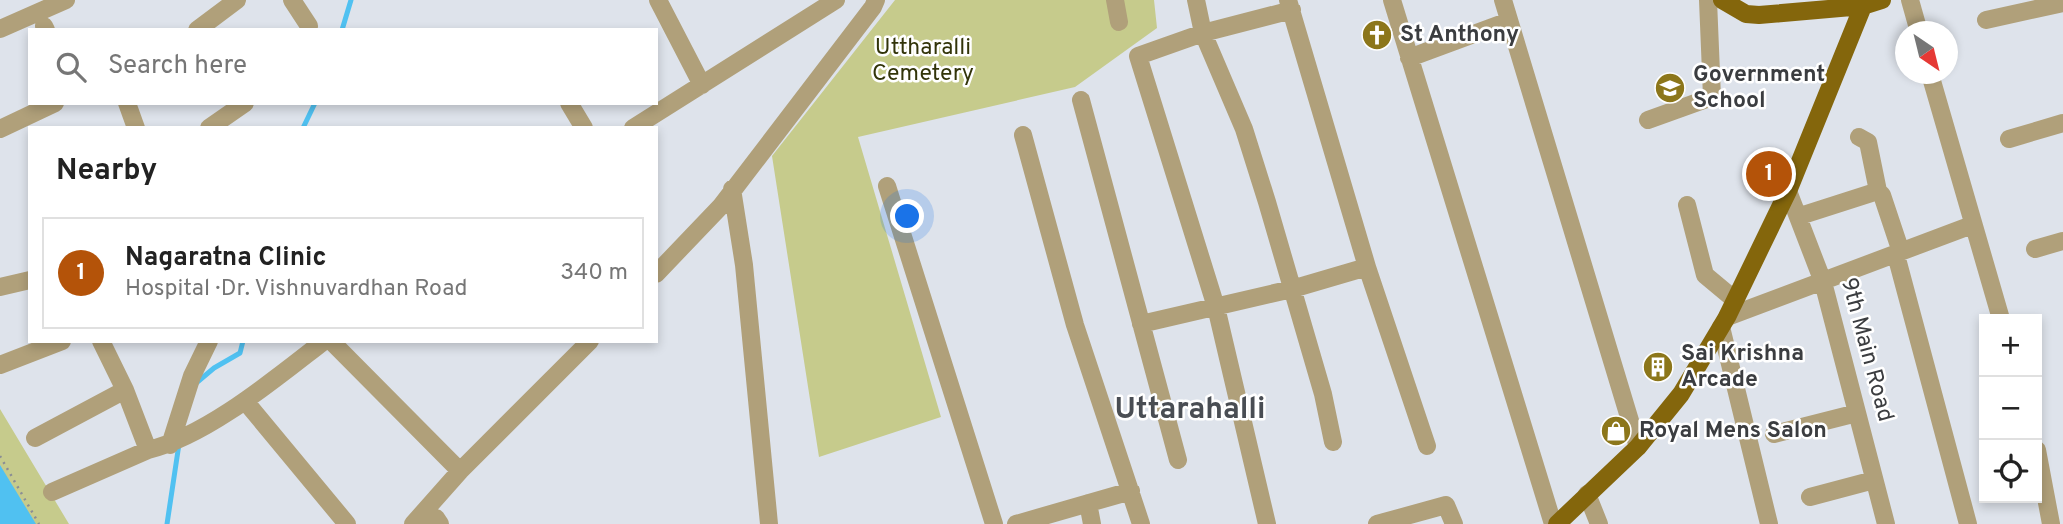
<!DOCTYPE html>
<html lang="en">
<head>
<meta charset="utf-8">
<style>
  :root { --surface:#fff; --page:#f6f6f6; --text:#222; --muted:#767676; --line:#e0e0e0; --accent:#b45309 }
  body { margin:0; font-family:Overpass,sans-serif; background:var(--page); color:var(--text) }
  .controls { position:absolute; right:21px; bottom:21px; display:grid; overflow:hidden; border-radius:0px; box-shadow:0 4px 10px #0003 }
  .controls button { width:63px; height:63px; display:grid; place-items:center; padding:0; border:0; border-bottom:2px solid var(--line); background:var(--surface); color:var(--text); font:35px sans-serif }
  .compass { position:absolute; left:1895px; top:21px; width:63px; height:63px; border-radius:50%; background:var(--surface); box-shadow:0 4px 10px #0003; rotate:145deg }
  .you { position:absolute; left:908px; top:217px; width:24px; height:24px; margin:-18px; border:5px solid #fff; border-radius:50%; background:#1a73e8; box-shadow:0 0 0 10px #1a73e833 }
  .badge { display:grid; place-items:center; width:46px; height:46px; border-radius:50%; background:var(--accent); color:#fff; font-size:23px; font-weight:700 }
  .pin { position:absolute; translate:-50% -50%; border:4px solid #fff; box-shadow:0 2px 7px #0006 }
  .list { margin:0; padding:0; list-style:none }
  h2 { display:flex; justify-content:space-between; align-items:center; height:91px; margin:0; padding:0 28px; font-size:30px }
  h2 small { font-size:23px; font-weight:400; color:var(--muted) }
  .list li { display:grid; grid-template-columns:46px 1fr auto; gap:21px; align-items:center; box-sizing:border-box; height:112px; margin:0 14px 14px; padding:0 14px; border:2px solid var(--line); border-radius:0px }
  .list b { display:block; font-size:26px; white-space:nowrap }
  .list p { margin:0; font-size:23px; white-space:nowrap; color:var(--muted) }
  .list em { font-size:23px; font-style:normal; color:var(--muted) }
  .icon { flex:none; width:38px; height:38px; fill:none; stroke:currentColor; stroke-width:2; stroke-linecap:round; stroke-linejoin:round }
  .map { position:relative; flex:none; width:2063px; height:524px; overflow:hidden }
  .search { position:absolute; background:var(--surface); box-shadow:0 4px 10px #0003; left:28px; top:28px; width:630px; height:77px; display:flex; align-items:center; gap:18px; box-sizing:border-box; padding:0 24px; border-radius:0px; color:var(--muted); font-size:26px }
  .panel { position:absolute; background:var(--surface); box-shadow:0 4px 10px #0003; left:28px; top:126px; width:630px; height:217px; border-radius:0px }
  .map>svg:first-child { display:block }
  .green { fill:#c6cb8c }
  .water { fill:#50c1f1 }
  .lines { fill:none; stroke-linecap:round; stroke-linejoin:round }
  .stream { stroke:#50c1f1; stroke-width:5 }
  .path { stroke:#8b8e94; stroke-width:2.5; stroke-dasharray:2 5; stroke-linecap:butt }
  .minor { stroke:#b0a07a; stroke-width:18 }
  .major { stroke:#84660c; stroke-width:18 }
  .labels { text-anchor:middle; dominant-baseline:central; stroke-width:5; stroke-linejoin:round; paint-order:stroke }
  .poi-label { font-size:23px; font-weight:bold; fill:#3b3d40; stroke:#fff; text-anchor:start }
  .park-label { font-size:23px; fill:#323409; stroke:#fff }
  .street-label { font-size:23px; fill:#3b3d40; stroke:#fff }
  .district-label { font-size:30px; font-weight:bold; fill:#494d53; stroke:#fff }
</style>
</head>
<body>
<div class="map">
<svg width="2063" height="524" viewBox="0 0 2063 524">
  <rect width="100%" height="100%" fill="#dee3eb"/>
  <path class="green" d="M895 0H1154L1157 28 1075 87 858 137 941 417 819 457 772 156Z
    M0 409 69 524H0Z"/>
  <path class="water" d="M0 465 36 524H0Z"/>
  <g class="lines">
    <path class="stream" d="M342 30 351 0
      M303 128 315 103
      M195 384 214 368 240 353 243 341
      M167 524 179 444"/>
    <path class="path" d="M0 456 39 524"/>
    <path class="minor" d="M292 0 309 26
      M658 0 702 85
      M1115 0 1119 22
      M1196 0 1203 33 1244 129 1267 202 1323 394 1333 442
      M1288 0 1367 267 1427 446
      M1392 0 1553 524
      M1503 0 1638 447
      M1910 0 1919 32
      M1986 20 2063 3
      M44 26 46 30
      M0 29 66 0
      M197 30 237 0
      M1409 58 1509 21
      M1930 74 2001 319
      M1081 100 1178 460
      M127 103 136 128
      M569 103 584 128
      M1648 120 1712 97 1708 0
      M209 128 245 103
      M633 128 836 0
      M0 129 55 103
      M1023 135 1075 325 1141 524
      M1859 137 1868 142 1878 191
      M2009 139 2063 123
      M887 186 994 524
      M732 189 744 265 769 524
      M1788 191 1823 282 1886 524
      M1687 205 1705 275 1735 300
      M1800 216 1878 191 1882 195 1901 252
      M2035 249 2063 241
      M1896 255 1968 524
      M656 274 721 206 873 7 876 0
      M0 287 30 280
      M1727 317 1972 225
      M1141 324 1292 289 1367 267
      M1721 327 1769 524
      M101 341 125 390 148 450C207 436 276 378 324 341
      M331 341 460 471
      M0 365 62 341
      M245 401 347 524
      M1774 434 1857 413
      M35 438 125 390
      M170 445 192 376 209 341
      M2037 450 2051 524
      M52 492 148 450
      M1587 494 1599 524
      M1810 497 1874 480
      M1088 503 1092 524
      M413 524 460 471 590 341
      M428 524 436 518 440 524
      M1016 524 1131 491
      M1267 524 1216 307 1138 56 1203 33 1292 10
      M1377 524 1446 505 1454 524"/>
    <path class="major" d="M1722 0 1746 14 1759 15 1863 6 1882 0
      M1557 524 1638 447 1681 394 1727 317 1788 191 1863 6"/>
  </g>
  <defs>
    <g id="church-disc" transform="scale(1.575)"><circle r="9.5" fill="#8c761a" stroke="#fff"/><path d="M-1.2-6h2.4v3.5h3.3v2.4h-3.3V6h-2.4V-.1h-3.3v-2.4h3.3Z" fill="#fff"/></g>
    <g id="school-disc" transform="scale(1.575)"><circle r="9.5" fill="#8c761a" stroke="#fff"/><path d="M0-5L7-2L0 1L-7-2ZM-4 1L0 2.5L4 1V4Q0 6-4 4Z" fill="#fff"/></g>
    <g id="building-disc" transform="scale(1.575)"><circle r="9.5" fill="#8c761a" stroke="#fff"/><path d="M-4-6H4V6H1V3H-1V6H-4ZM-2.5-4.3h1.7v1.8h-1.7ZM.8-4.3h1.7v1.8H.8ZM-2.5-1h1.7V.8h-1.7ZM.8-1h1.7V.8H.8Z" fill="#fff"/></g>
    <g id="shop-disc" transform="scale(1.575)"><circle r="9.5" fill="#8c761a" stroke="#fff"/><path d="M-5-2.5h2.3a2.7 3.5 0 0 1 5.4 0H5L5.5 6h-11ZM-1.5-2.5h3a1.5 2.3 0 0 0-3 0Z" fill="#fff"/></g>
  </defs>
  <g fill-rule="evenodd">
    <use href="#church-disc" x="1377" y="35"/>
    <use href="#school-disc" x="1670" y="88"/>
    <use href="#building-disc" x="1658" y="367"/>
    <use href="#shop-disc" x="1616" y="431"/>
  </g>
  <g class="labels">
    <g class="poi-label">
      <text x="1400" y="35">St Anthony</text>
      <text x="1693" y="75">Government<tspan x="1693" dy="26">School</tspan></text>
      <text x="1681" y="354">Sai Krishna<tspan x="1681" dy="26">Arcade</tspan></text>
      <text x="1639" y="431">Royal Mens Salon</text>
    </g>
    <g class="park-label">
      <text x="923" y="48">Uttharalli<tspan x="923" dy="26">Cemetery</tspan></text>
    </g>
    <g class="street-label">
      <text transform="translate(1866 350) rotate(75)">9th Main Road</text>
    </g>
    <g class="district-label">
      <text x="1190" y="410">Uttarahalli</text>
    </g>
  </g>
</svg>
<div class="controls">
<button>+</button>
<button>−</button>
<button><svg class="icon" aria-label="locate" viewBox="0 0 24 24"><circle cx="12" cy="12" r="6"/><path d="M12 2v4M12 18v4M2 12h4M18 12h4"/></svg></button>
</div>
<svg class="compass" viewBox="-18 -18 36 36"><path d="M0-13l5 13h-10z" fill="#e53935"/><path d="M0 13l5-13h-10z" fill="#767676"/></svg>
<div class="you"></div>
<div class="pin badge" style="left:1769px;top:174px">1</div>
<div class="search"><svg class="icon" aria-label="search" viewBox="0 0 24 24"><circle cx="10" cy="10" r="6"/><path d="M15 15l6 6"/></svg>Search here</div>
<section class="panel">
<h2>Nearby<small></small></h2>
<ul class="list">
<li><span class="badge">1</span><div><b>Nagaratna Clinic</b><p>Hospital · Dr. Vishnuvardhan Road</p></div><em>340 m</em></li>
</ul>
</section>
</div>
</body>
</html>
